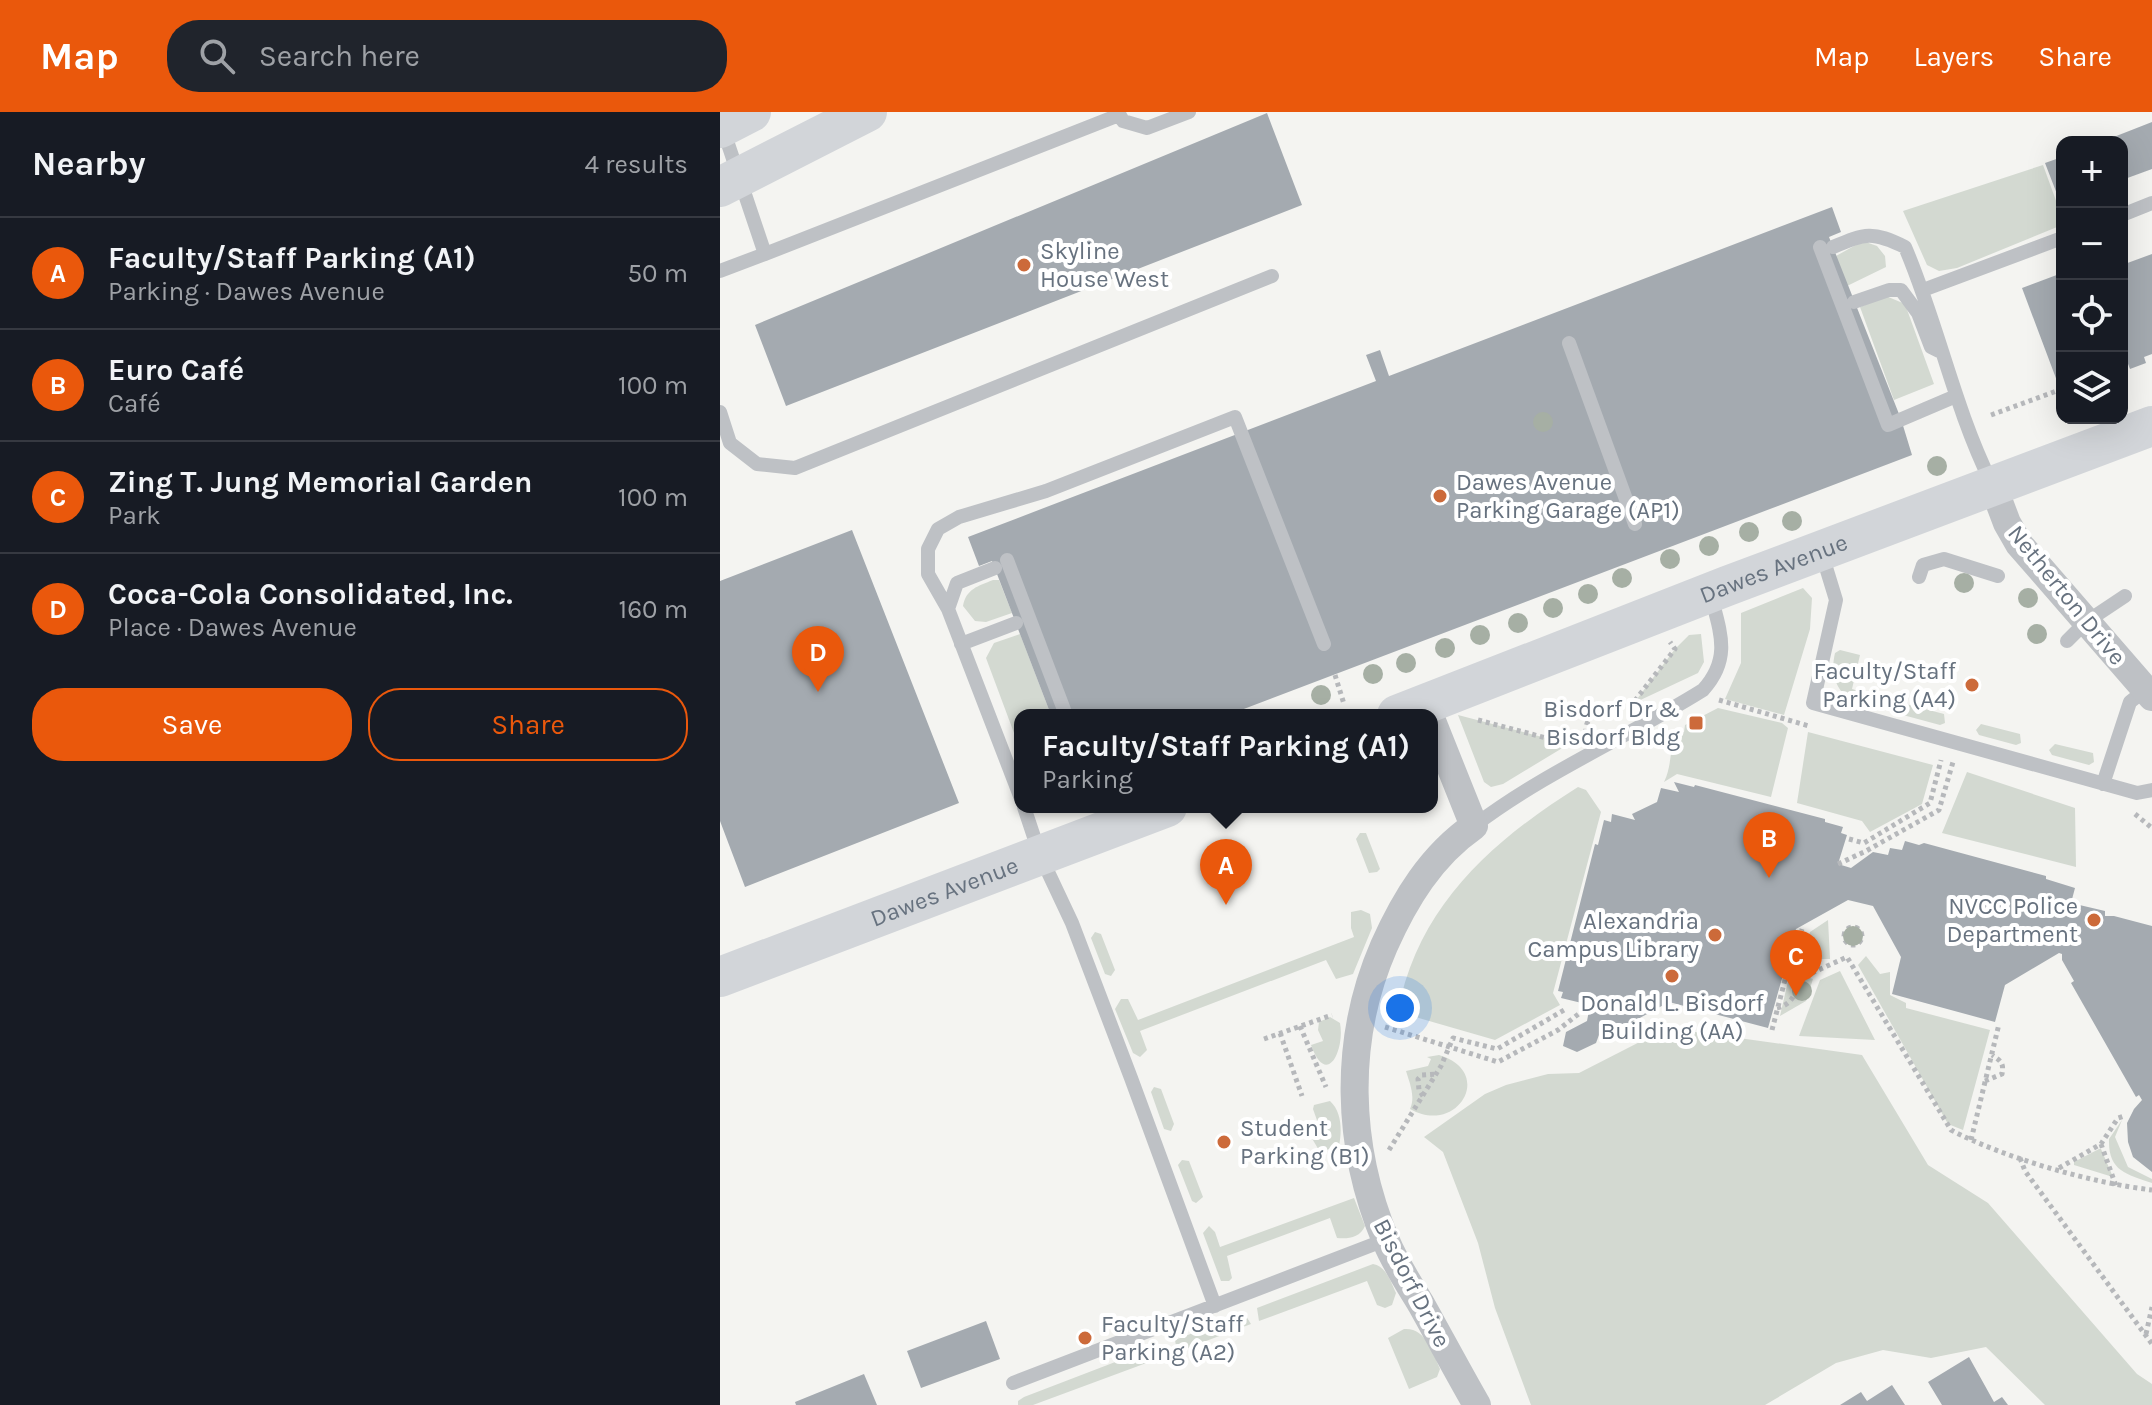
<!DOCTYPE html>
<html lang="en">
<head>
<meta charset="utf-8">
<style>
  :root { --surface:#171b24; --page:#20242c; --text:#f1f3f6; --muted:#9ea1a6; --line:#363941; --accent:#ea580c }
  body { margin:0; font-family:Karla,sans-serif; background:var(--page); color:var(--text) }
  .controls { position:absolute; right:24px; top:24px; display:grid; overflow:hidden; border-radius:16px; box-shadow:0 8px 32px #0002 }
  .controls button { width:72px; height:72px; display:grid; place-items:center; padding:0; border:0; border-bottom:2px solid var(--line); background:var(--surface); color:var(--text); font:40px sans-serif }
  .you { position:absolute; left:680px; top:896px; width:28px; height:28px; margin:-20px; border:6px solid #fff; border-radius:50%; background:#1a73e8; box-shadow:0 0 0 12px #1a73e833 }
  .badge { display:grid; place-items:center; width:52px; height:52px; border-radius:50%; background:var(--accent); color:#fff; font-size:26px; font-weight:700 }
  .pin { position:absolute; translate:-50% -66px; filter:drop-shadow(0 2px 4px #0008) }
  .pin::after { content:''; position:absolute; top:42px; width:28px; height:24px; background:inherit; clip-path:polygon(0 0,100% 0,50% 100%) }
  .popup { position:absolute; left:294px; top:597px; width:424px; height:104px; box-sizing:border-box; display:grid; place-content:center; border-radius:16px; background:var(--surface); filter:drop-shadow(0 2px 6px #0005); font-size:26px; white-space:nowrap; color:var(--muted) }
  .popup b { font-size:30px; color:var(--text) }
  .popup::after { content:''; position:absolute; left:50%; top:100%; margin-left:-16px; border:16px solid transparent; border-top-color:var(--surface) }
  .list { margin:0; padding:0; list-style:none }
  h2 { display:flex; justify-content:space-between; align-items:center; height:104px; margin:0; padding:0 32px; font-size:34px }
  h2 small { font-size:26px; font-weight:400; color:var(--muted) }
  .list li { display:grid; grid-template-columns:52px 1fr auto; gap:24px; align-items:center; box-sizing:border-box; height:112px; padding:0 32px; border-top:2px solid var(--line) }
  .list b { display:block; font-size:30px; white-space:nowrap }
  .list p { margin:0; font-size:26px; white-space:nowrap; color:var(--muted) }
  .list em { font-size:26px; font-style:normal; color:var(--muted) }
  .actions { display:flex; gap:16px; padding:24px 32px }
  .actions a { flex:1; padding:18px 0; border:2px solid var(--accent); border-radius:32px; text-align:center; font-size:28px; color:var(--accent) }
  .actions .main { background:var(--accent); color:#fff }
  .icon { flex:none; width:44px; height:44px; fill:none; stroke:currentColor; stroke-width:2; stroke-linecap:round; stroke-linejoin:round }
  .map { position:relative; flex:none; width:1432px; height:1293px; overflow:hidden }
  header { display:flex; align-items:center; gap:48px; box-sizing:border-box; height:112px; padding:0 40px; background:var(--accent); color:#fff }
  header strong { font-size:38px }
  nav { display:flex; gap:44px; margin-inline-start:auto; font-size:28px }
  .search { width:560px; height:72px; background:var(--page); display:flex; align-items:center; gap:20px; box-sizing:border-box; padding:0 28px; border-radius:32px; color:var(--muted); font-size:30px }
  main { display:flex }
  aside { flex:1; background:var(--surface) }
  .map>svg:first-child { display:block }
  .green { fill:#d3d9d1 }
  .building { fill:#a4aab0 }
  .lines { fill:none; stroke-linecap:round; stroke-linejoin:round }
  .path { stroke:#b6b8bb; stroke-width:5; stroke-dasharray:4 4; stroke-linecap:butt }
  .lane { stroke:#bec1c5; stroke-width:14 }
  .street { stroke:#bec1c5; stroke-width:28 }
  .secondary { stroke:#d2d5d9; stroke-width:40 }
  .tree { fill:#a6afa4 }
  .poi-dot { fill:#cc6a3a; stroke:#fff; stroke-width:3 }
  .labels { text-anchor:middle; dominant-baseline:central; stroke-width:8; stroke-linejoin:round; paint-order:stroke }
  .poi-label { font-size:24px; fill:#67727f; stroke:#fff; text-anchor:start }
  .street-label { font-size:24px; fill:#67727f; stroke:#fff }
</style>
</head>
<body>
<header>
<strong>Map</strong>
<div class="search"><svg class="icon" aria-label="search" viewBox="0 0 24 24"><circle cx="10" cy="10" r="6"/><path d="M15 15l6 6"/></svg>Search here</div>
<nav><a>Map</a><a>Layers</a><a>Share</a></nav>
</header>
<main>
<aside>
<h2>Nearby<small>4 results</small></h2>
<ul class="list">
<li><span class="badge">A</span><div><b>Faculty/Staff Parking (A1)</b><p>Parking · Dawes Avenue</p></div><em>50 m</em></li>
<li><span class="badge">B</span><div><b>Euro Café</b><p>Café</p></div><em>100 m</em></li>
<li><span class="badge">C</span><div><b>Zing T. Jung Memorial Garden</b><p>Park</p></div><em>100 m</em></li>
<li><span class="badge">D</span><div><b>Coca-Cola Consolidated, Inc.</b><p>Place · Dawes Avenue</p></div><em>160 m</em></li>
</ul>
<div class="actions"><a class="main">Save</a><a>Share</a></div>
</aside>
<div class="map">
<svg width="1432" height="1293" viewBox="0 0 1432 1293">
  <rect width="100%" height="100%" fill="#f4f4f1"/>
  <path class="green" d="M1323 53 1342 105V113L1237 156 1219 159 1207 153 1183 99Z
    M1143 129 1157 134 1165 144 1166 155 1127 174 1116 144Z
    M1166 184 1185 192 1214 272 1174 288 1140 195Z
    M273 468H279L292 501 266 510 255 509 243 494C246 477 258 474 273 468Z
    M1083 476 1092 486 1090 517 1064 603 1005 587 1021 551V501Z
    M300 522 331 603H300V637L266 546 274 531Z
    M981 522 984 550 978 561 914 591 955 537 969 523Z
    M1120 538 1140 543 1132 577 1149 582 1150 590 1147 593C1119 589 1109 566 1115 541Z
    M1186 592 1224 602 1225 611 1220 613 1183 603 1180 598Z
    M998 596 1062 611 1068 616 1051 685 957 662 944 670C951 656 950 641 954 624L964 620 965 613Z
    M738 603 849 632 783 672 771 675 764 670Z
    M1261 612 1300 622 1301 631 1296 633 1259 623 1256 618Z
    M1088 620 1213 653 1202 692 1150 720 1142 709 1077 691Z
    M1335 632 1373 641 1374 650 1369 653 1332 643 1329 638Z
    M1247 660 1355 696 1356 755 1222 721Z
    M858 675 866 678 881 700 833 881 840 893 775 928 678 900C697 795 772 729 858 675Z
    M640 721H646L660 757 657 760 649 761 636 727Z
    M641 798 650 802 652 816 633 862 616 867 606 848 420 919 427 938 420 945 413 941 395 897 401 887H408L418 908 634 825 631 816V800Z
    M1108 808 1110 847H1082L1090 820Z
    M375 820 381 822 395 858 391 864 385 862 371 826Z
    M1146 844 1160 862 1170 860V883L1186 891V896L1270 918 1243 1018 1228 1012 1138 853Z
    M1120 859 1155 928 1079 924 1100 868Z
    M1076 862 1093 867 1086 889 1060 904 1068 869Z
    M610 905 620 911C625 937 607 977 591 933L603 929 598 918 599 910Z
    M947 916 1142 943 1208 1053 1268 1091 1417 1262 1432 1272V1293H1325L1266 1235 1211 1246 1163 1238 1116 1251 1045 1293H811L775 1196 758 1131 723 1040 704 1025 765 982 786 973 828 962 859 961Z
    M719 943C776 960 737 1024 690 997 696 985 689 969 686 959L708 954 711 947 707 945Z
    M434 975 441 977 454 1012 451 1019 444 1017 431 980Z
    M610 989C622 1000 622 1019 619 1034L600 1040 587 1018 599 1014 593 997 594 993Z
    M1402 1008 1395 1025 1408 1055 1432 1067V1071C1406 1062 1388 1059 1389 1027Z
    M1379 1037H1381L1393 1065 1354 1053V1050Z
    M462 1048 469 1049 483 1085 476 1091 472 1089 458 1053Z
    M634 1086 645 1114C640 1126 628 1127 617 1126L610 1106 507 1144 512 1166 509 1169H501L483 1121 489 1114 495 1120 500 1135Z
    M653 1152C666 1154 671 1170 676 1181L672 1193 665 1196 657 1193 647 1169 539 1209 537 1196Z
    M524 1201 531 1212 457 1240 455 1228Z
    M684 1217C705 1215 713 1240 720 1257L717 1265 689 1277 668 1226Z
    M437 1234H443L448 1243 313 1293H298V1289L304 1285Z"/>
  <path class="building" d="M547 1 582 93 66 294 35 213Z
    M1432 10V57L1402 68V30H1381Z
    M1342 45V95L1325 51Z
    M1112 95 1121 120 1109 125 1181 307 1192 343 508 603H331L272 449 259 454 248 425 656 269 646 243 660 238 669 264Z
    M1432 142V242L1424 245 1426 251 1410 257 1405 244 1402 245V153Z
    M1342 161V267L1337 269 1302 176Z
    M132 418 239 691 25 775 0 709V469Z
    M954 670 974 675 975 673 1105 707V710L1123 715 1121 721 1127 723 1118 752 1131 756 1153 740 1168 743 1170 736 1182 738 1185 729 1199 733 1204 731 1326 764V767L1355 776 1351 791 1385 799V804H1394L1432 814V1060L1413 1045 1408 1030 1407 1011 1414 997 1422 988 1419 983 1416 985 1351 871 1354 869 1342 848V842L1339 841 1285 873 1275 910 1172 882 1181 845 1153 794 1128 788 1076 817 1048 916 949 890 896 919 882 915 876 931 857 940 843 934 846 920 867 909 870 893 841 886 843 880 838 879 875 732 878 733 884 708 891 710 892 702 915 708 912 702 937 690 941 676 959 680Z
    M266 1209 280 1247 201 1276 187 1239Z
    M1249 1245 1274 1290 1282 1285 1288 1293H1222L1208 1270Z
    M144 1262 157 1293H76L75 1290Z
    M1172 1273 1185 1293H1120L1141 1280 1147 1289Z"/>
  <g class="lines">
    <path class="path" d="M1402 256 1409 253
      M1271 303 1342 277
      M615 563 624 592
      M999 588 1089 614
      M910 595 955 537 950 530
      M758 608 849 632
      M866 621C864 605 879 597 892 607
      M1415 702 1432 716
      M1129 727 1144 731 1210 691 1221 648
      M1118 752 1146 739 1219 698 1233 650
      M1124 824a9 9 0 1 1 18 0a9 9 0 1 1-18 0Z
      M1068 856 1082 817
      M1057 896C1076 892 1077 875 1079 858
      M580 914 606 975
      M665 915 778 950 838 918 870 893
      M1052 918 1068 856 1094 860 1127 845 1231 1018C1284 1046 1372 1071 1432 1078
      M560 921 582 984
      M544 927 612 903
      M1265 969 1282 962C1284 951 1281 949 1272 943
      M703 984 699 978 698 967 702 963 716 962
      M1251 1028 1279 912
      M1381 1032 1396 1074
      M669 1038 721 954 733 926 777 937 846 897
      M1300 1046 1305 1059 1432 1232
      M1339 1056 1381 1032 1398 1006 1404 1004
      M1426 1222 1432 1195"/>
    <path class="lane" d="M398 0 403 9 427 16 469 0
      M3 17 45 142 399 3
      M1402 103 1432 91
      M1100 135 1168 313 1236 284
      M1113 135C1146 121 1152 119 1185 135 1218 212 1234 295 1271 370
      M0 159 45 142
      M1203 178 1342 126
      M1134 190 1169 178H1181L1198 201 1211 235 1219 239
      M849 231 915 412
      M0 300 10 331 37 352 75 356 552 164
      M1101 439 1116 488 1093 591 1417 681 1432 678
      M287 448 346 603
      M1199 465 1203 453 1224 447 1278 464
      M228 497 237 471 275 456
      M1347 529 1366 510 1405 484
      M241 532 296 511
      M1383 672 1410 590 1425 578
      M300 684 228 497 208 462V437L218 417 239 405 326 379 515 305 604 532
      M304 695 320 743 352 811 411 966 495 1194
      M754 714C825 660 908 625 983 578 1011 547 1001 522 991 484
      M293 1271 665 1128"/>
    <path class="street" d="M1273 374 1287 411 1299 432 1432 585
      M712 609 754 714C711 744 685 787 664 834 623 928 626 1034 666 1129 675 1151 689 1172 701 1192 720 1226 738 1260 757 1293"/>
    <g class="secondary">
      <path d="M0 16 31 0"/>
      <path d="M0 75 147 0"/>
      <path id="s1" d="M677 603 1007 474 1432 314"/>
      <path id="s2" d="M0 865 447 695"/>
    </g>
  </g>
  <g class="tree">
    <circle cx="823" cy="310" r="10"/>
    <circle cx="1217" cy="354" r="10"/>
    <circle cx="1072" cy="409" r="10"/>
    <circle cx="1029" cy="420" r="10"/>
    <circle cx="989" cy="434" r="10"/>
    <circle cx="950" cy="447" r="10"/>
    <circle cx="902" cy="466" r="10"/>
    <circle cx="1244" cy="471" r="10"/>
    <circle cx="868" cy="482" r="10"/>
    <circle cx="1308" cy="486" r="10"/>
    <circle cx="833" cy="496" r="10"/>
    <circle cx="798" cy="511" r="10"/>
    <circle cx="1317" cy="522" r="10"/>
    <circle cx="760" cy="523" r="10"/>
    <circle cx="725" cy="536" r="10"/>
    <circle cx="686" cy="551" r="10"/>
    <circle cx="653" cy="562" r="10"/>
    <circle cx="601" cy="583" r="10"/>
    <circle cx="1133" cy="824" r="10"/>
    <circle cx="1082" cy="879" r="10"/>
  </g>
  <g class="poi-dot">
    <circle cx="304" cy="153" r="8"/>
    <circle cx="720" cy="384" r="8"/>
    <circle cx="1252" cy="573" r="8"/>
    <rect x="968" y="603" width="16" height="16" rx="4"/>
    <circle cx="1374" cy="808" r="8"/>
    <circle cx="995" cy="823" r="8"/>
    <circle cx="952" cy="864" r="8"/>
    <circle cx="504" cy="1030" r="8"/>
    <circle cx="365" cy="1226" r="8"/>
  </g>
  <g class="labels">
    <g class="poi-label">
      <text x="320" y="139">Skyline<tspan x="320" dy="28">House West</tspan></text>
      <text x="736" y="370">Dawes Avenue<tspan x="736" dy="28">Parking Garage (AP1)</tspan></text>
      <text x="1236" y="559" text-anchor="end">Faculty/Staff<tspan x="1236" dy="28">Parking (A4)</tspan></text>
      <text x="960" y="597" text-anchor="end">Bisdorf Dr &amp;<tspan x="960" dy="28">Bisdorf Bldg</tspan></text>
      <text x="1358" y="794" text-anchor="end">NVCC Police<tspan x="1358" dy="28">Department</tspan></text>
      <text x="979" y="809" text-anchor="end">Alexandria<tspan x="979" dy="28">Campus Library</tspan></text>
      <text x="952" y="891" text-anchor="middle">Donald L. Bisdorf<tspan x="952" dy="28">Building (AA)</tspan></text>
      <text x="520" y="1016">Student<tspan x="520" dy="28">Parking (B1)</tspan></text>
      <text x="381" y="1212">Faculty/Staff<tspan x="381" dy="28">Parking (A2)</tspan></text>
    </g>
    <g class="street-label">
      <text stroke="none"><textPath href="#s1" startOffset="404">Dawes Avenue</textPath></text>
      <text transform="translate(1347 483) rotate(51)">Netherton Drive</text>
      <text stroke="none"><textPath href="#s2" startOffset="240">Dawes Avenue</textPath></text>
      <text transform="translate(692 1171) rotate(63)">Bisdorf Drive</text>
    </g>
  </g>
</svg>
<div class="controls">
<button>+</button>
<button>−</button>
<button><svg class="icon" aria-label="locate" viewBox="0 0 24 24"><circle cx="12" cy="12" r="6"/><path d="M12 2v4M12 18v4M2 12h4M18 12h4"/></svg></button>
<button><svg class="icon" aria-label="layers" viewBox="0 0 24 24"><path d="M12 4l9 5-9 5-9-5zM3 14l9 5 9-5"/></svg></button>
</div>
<div class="you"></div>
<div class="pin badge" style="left:506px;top:793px">A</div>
<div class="popup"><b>Faculty/Staff Parking (A1)</b>Parking</div>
<div class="pin badge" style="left:1049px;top:766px">B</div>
<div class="pin badge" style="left:1076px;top:884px">C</div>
<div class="pin badge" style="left:98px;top:580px">D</div>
</div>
</main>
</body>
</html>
